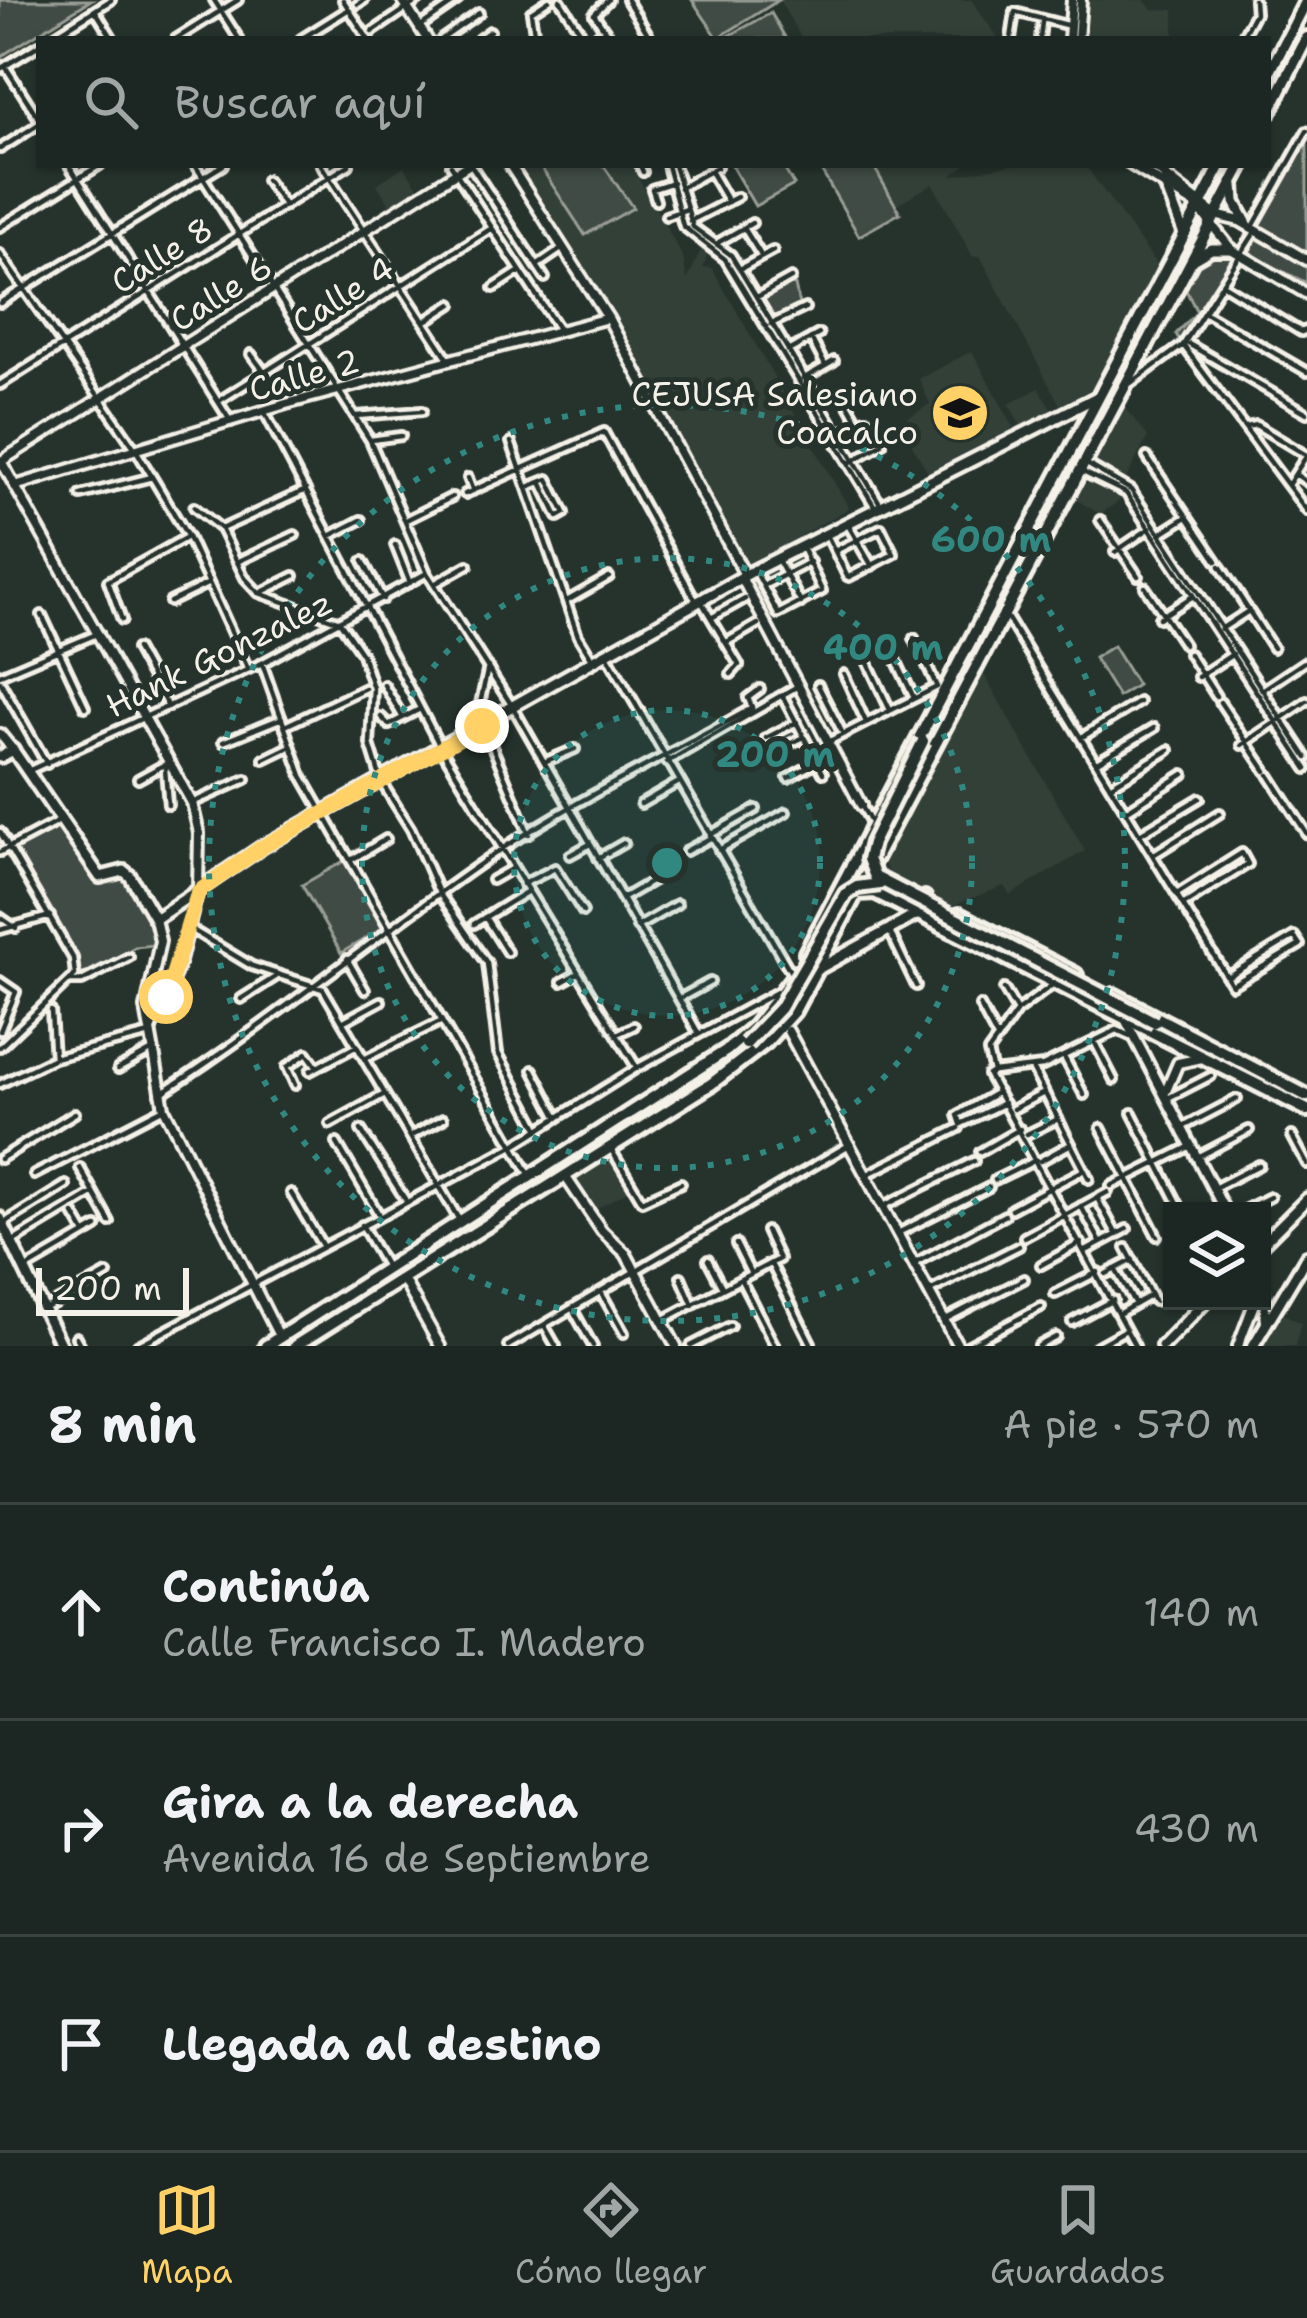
<!DOCTYPE html>
<html lang="es">
<head>
<meta charset="utf-8">
<style>
  :root { --surface:#1c2622; --page:#252e2a; --text:#f1f3f6; --muted:#a0a5a5; --line:#3a4340; --accent:#ffd166 }
  body { margin:0; font-family:"Shantell Sans",sans-serif; background:var(--page); color:var(--text) }
  .controls { position:absolute; right:36px; bottom:36px; display:grid; overflow:hidden; border-radius:0px; box-shadow:0 3px 9px #0004 }
  .controls button { width:108px; height:108px; display:grid; place-items:center; padding:0; border:0; border-bottom:3px solid var(--line); background:var(--surface); color:var(--text); font:60px sans-serif }
  .scale { position:absolute; left:36px; bottom:30px; width:153px; box-sizing:border-box; padding-left:12px; border:6px solid #f4f1e8; border-top:0; font-size:33px; line-height:42px; white-space:nowrap; color:#f4f1e8; -webkit-text-stroke:9px #26332d; paint-order:stroke }
  .stop { position:absolute; width:36px; height:36px; margin:-27px; border:9px solid #ffd166; border-radius:50%; background:#fff }
  .stop.end { background:#ffd166; border-color:#fff; box-shadow:0 3px 12px #0008 }
  .list { margin:0; padding:0; list-style:none }
  h2 { display:flex; justify-content:space-between; align-items:center; height:156px; margin:0; padding:0 48px; font-size:51px }
  h2 small { font-size:39px; font-weight:400; color:var(--muted) }
  .list li { display:grid; grid-template-columns:78px 1fr auto; gap:36px; align-items:center; box-sizing:border-box; height:216px; padding:0 48px; border-top:3px solid var(--line) }
  .list b { display:block; font-size:45px; white-space:nowrap }
  .list p { margin:0; font-size:39px; white-space:nowrap; color:var(--muted) }
  .list em { font-size:39px; font-style:normal; color:var(--muted) }
  .icon { flex:none; width:66px; height:66px; fill:none; stroke:currentColor; stroke-width:2; stroke-linecap:round; stroke-linejoin:round }
  .map { position:relative; flex:none; width:1307px; height:1346px; overflow:hidden }
  .search { position:absolute; background:var(--surface); box-shadow:0 3px 9px #0004; left:36px; right:36px; top:36px; height:132px; display:flex; align-items:center; gap:30px; box-sizing:border-box; padding:0 42px; border-radius:0px; color:var(--muted); font-size:45px }
  .sheet { height:804px; background:var(--surface) }
  nav { display:flex; justify-content:space-around; align-items:center; box-sizing:border-box; height:168px; border-top:3px solid var(--line); background:var(--surface); font-size:33px; color:var(--muted) }
  nav a { display:grid; justify-items:center; gap:6px }
  nav .on { color:var(--accent) }
  .map>svg:first-child { display:block }
  .built { fill:#333f39 }
  .green { fill:#414b45; stroke:#9a9e96; stroke-width:3 }
  .lines { fill:none; stroke-linecap:round; stroke-linejoin:round }
  .minor-casing { stroke:#f4f1e8; stroke-width:14 }
  .tertiary-casing { stroke:#f4f1e8; stroke-width:16 }
  .secondary-casing { stroke:#f4f1e8; stroke-width:18 }
  .primary-casing { stroke:#f4f1e8; stroke-width:20 }
  .minor { stroke:#26332d; stroke-width:4.5 }
  .tertiary { stroke:#26332d; stroke-width:8 }
  .secondary { stroke:#26332d; stroke-width:9 }
  .primary { stroke:#26332d; stroke-width:10 }
  .primary-bridge-casing { stroke:#f4f1e8; stroke-width:20; stroke-linecap:butt }
  .primary-bridge { stroke:#26332d; stroke-width:10 }
  .route { stroke:#ffd166; stroke-width:15 }
  .ring { fill:none; stroke:#318880; stroke-width:6; stroke-dasharray:6 12 }
  .labels { text-anchor:middle; dominant-baseline:central; stroke-width:10; stroke-linejoin:round; paint-order:stroke }
  .street-label { font-size:33px; fill:#f4f1e8; stroke:#26332d }
  .poi-label { font-size:33px; fill:#f4f1e8; stroke:#26332d; text-anchor:end }
  .centre { fill:#318880; stroke:#26332d; stroke-width:6 }
  .ring-label { font-size:36px; text-anchor:middle; font-weight:bold; fill:#318880; stroke:#26332d; stroke-width:10; stroke-linejoin:round; paint-order:stroke }
</style>
</head>
<body>
<div class="map">
<svg width="1307" height="1346" viewBox="0 0 1307 1346">
  <rect width="100%" height="100%" fill="#26332d"/>
  <filter id="ink" filterUnits="userSpaceOnUse"><feTurbulence type="fractalNoise" baseFrequency=".00833" numOctaves="2"/><feDisplacementMap in="SourceGraphic" scale="24" xChannelSelector="R" yChannelSelector="G"/><feConvolveMatrix kernelMatrix="1 2 1 2 8 2 1 2 1" color-interpolation-filters="sRGB"/></filter>
  <g filter="url(#ink)">
    <path class="built" d="M779 0H971L999 39H802Z
      M1087 0H1144L1152 9 1174 10V39H1086Z
      M517 165H631L683 257 687 280 702 248 709 250 703 267 712 268 849 508 746 567 612 317Z
      M874 165H966L950 176 1009 165H1085L1160 269 1100 385 1060 405 980 256 973 257 933 184 897 204Z
      M404 166 420 190 392 208 377 184Z
      M972 351 1014 428 928 472 899 423 930 404 919 379Z
      M1039 388 1052 411 1021 426 1009 404Z
      M1122 403 1148 437 1125 481 1094 459Z
      M1090 478 1125 497 1100 514 1075 499Z
      M982 671 1085 851 1010 895 1004 886 951 906 890 878 883 859Z
      M609 1154 631 1189 593 1211 574 1177Z
      M1280 1312 1301 1323 1295 1346H1259Z"/>
    <path class="green" d="M0 0H91L0 57Z
      M692 0H779L718 38Z
      M771 13 786 39H723Z
      M1307 137V256L1258 225Z
      M548 165H603L633 208 585 235 542 169Z
      M731 165H782L794 185 755 206Z
      M835 165H873L900 213 859 236 822 172Z
      M1258 234 1307 264V283L1246 253Z
      M1216 253 1235 258 1180 341 1176 334 1197 312 1185 288 1199 263Z
      M786 283 795 285 799 305 774 318 762 297Z
      M1113 646 1137 685 1118 697 1094 658Z
      M59 825 99 881 123 875 155 934 154 945 135 947 83 976 14 849Z
      M344 861 383 928 341 953 302 885Z"/>
    <g class="lines">
      <g class="minor-casing">
        <path id="minor" d="M214 0 239 39
          M343 0 368 39
          M560 0 585 39
          M608 0 594 14 611 39
          M627 0 651 39
          M358 4 364 0
          M95 10 113 39
          M419 27 458 0
          M372 32 419 0
          M49 39 111 0
          M176 39 238 0
          M301 39 349 9
          M442 39 479 13
          M479 39 490 31
          M535 39 531 12 549 0
          M591 39 605 30
          M1011 39 1015 12 1070 26
          M1040 39 1042 22
          M1241 39 1255 13 1254 0
          M5 66 39 119
          M0 69 39 45
          M0 149 39 124
          M69 165 231 422
          M195 165 370 440 427 573 514 709 699 1034
          M321 165 449 360
          M451 165 559 330
          M471 165 545 278
          M640 165 643 172
          M667 165 683 226 725 259 875 507
          M674 165 693 227 731 255 881 505
          M710 171 728 202
          M266 180 285 206
          M680 188 717 167
          M656 201 652 189 673 182
          M666 216 687 209
          M690 221 737 197
          M1254 225 1307 131
          M0 227 100 165
          M744 228 762 257
          M719 242 752 223
          M0 254 136 450 188 537 248 669
          M538 265 563 248
          M740 269 773 251
          M1224 285 1301 332 1307 330
          M494 288 520 271
          M757 297 791 278
          M0 303 223 165
          M1207 314 1307 372
          M424 322 452 304
          M771 324 805 308
          M811 338 825 365
          M1185 342 1307 413
          M1183 345 1307 511
          M788 351 819 334
          M251 354 265 373
          M803 379 834 361
          M1131 383 1183 345 1255 232
          M0 385 349 165
          M842 393 859 423
          M219 401 492 228
          M819 405 848 390
          M264 411 442 750 637 1068
          M356 416 422 411
          M1246 427 1256 425 1306 455
          M836 435 866 419
          M371 440 401 436
          M511 442 578 636 594 662
          M1147 457 1217 561
          M851 462 882 444
          M1087 464 1131 490 1307 758
          M1083 472 1126 493 1307 769
          M1295 474 1307 482
          M468 478 473 491
          M541 482 558 517 565 513
          M1288 485 1307 455
          M528 487 548 479 565 513
          M465 494 604 432 697 603
          M81 495 152 477
          M194 507 221 529 245 578 259 593 340 622 362 654 373 688 370 744 382 783 411 829 439 893 487 963 498 1053 539 1130
          M406 520 452 497
          M1100 520 1138 576
          M848 525 872 566
          M221 529 306 490
          M1160 534 1185 518
          M330 536 361 520
          M829 539 847 576 849 577 894 554 881 528 835 551
          M395 545 410 583
          M1115 552 1150 528
          M778 560 801 603
          M363 561 383 599
          M237 562 295 535
          M1220 566 1273 648
          M758 576 778 614 822 591 804 552
          M436 583 468 565
          M763 586 810 562
          M1145 587 1184 645
          M262 592 294 576
          M567 601 609 577
          M701 601 739 665 731 674
          M170 602 209 583
          M1005 614 1227 977 1232 985 1300 945 1294 936 1227 977
          M42 615 85 707
          M713 617 745 599
          M1159 618 1193 596
          M122 620 108 581 187 537
          M1221 629 1247 612
          M914 638 937 687
          M727 642 758 624
          M136 649 168 707
          M891 649 914 698
          M1189 654 1216 696
          M607 655 793 976
          M262 663 302 776 528 1172
          M868 663 890 710
          M488 667 478 713 529 834
          M844 674 866 722
          M0 675 99 633
          M1198 677 1233 654
          M0 681 47 764
          M384 685 403 718
          M818 685 843 734
          M1262 690 1304 662
          M782 695 823 773
          M770 702 796 687
          M1220 702 1266 771
          M752 707 748 698 760 689
          M381 717 389 725 420 709
          M285 726 365 688
          M1082 737 1139 702
          M766 738 797 722
          M830 741 937 687
          M223 742 282 718
          M1242 745 1307 701
          M773 752 804 737
          M264 759 291 746
          M544 762 575 749
          M667 762 768 704
          M1097 762 1154 728
          M28 771 262 663 425 574
          M1269 775 1307 834
          M788 778 817 762
          M138 779 169 762
          M1110 786 1169 750
          M192 803 246 779
          M641 804 679 782
          M168 805 165 769 171 765
          M861 805 873 826
          M1126 811 1184 774
          M0 832 73 958 75 975 0 1047
          M1140 834 1200 798
          M710 835 756 809
          M719 850 786 812
          M686 851 712 837
          M0 852 61 820
          M570 855 588 845
          M1153 855 1220 813
          M598 858 624 843
          M351 860 386 839
          M492 880 513 868
          M523 884 555 868 583 912
          M1177 894 1242 853 1248 864 1183 905
          M623 898 654 880
          M0 917 16 928
          M485 917 507 952
          M474 924 528 891
          M637 927 677 904
          M189 928 252 966 323 989 458 1218
          M0 930 50 916
          M890 932 916 986
          M347 959 365 990
          M0 981 16 992 0 1031
          M70 981H82L129 957
          M562 982 578 973
          M1055 983 1017 1011 988 1052 993 1072 988 1075 1135 1346
          M1004 989 1017 1011
          M241 999 277 976
          M679 999 710 982
          M980 1006 997 1038
          M51 1011 54 1058
          M344 1021 381 1001
          M617 1034 634 1026
          M1095 1043 1114 1080
          M1064 1057 1084 1095
          M366 1058 442 1021
          M1032 1068 1089 1179
          M118 1069 151 1051
          M533 1070 558 1118
          M310 1071 357 1046
          M993 1072 1043 1066 1117 1030 1132 1037
          M0 1084 54 1058 150 1034 180 965 198 894
          M295 1085 287 1067 307 1053 317 1067
          M998 1092 958 1115 961 1124 1004 1103
          M160 1094C276 1019 382 931 496 853 576 799 668 756 752 708
          M1168 1098 1211 1076
          M1013 1109 1044 1093
          M1132 1113 1182 1211
          M330 1124 383 1095
          M1183 1127 1237 1099
          M1101 1128 1157 1236
          M361 1130 405 1199
          M1027 1134 1058 1119
          M411 1136 443 1119
          M1292 1136 1307 1164
          M337 1143 378 1213
          M612 1151 642 1201 681 1183
          M980 1152 1020 1129
          M1197 1157 1249 1130
          M0 1159 75 1113
          M1040 1161 1071 1144
          M80 1168 110 1222
          M868 1174 959 1128
          M34 1175 162 1109
          M995 1180 1036 1160
          M1055 1185 1084 1170
          M1111 1186 1191 1146
          M1216 1187 1259 1165
          M291 1193 322 1245
          M1097 1198 1117 1235
          M884 1206 974 1161
          M1081 1206 1101 1243
          M1011 1209 1052 1187
          M1242 1211 1270 1197
          M74 1214 85 1233
          M4 1223 66 1185
          M362 1225 386 1267
          M898 1233 989 1187
          M1024 1237 1108 1192
          M14 1241 94 1193
          M736 1244 751 1274
          M1126 1248 1154 1301
          M1086 1251 1127 1229
          M708 1260 722 1287
          M915 1263 1005 1215
          M771 1264 811 1343
          M1041 1265 1081 1243
          M27 1268 97 1227
          M1115 1269 1135 1304
          M1106 1274 1133 1260
          M681 1277 693 1305
          M742 1282 775 1346
          M930 1291 1019 1246
          M602 1294 624 1333
          M1055 1294 1098 1272
          M44 1309 107 1274
          M573 1310 593 1346
          M1120 1313 1151 1295
          M663 1320 779 1259 766 1231
          M944 1320 1024 1279
          M1072 1322 1113 1300
          M544 1325 556 1346
          M76 1337 81 1346
          M137 1346 511 1147 637 1068 777 992
          M508 1346 849 1145
          M691 1346 730 1326
          M967 1346 1041 1307
          M1039 1346 1056 1337
          M1097 1346 1124 1331"/>
      </g>
      <g class="tertiary-casing">
        <path id="tertiary" d="M402 0 427 39
          M1069 39 1072 0
          M1078 39 1081 0
          M510 165 608 318 745 575
          M1131 165 1196 205 1231 249 1307 294
          M1151 165 1215 215 1240 221 1307 260
          M1 461 192 803 199 833 198 889
          M0 462 468 165
          M15 486 286 404 608 318
          M741 577 861 805
          M0 734 13 750
          M155 919 160 941 146 1008 164 1108 279 1336
          M1126 1021 1225 1211
          M788 1031 958 1346
          M1166 1091 1178 1063 1202 1058
          M565 1176 602 1231 626 1254 676 1346
          M1262 1277 1266 1322
          M403 1279 440 1346
          M1238 1346 1255 1301"/>
      </g>
      <g class="secondary-casing">
        <path id="secondary" d="M1164 182 1184 234
          M1234 185 1235 202 1247 224
          M1194 259 1211 249H1231
          M0 757 13 750 100 877 124 871 130 876 155 919 262 847 753 571 1099 396
          M818 969 918 914 925 897
          M0 1218 61 1346
          M1262 1244 1307 1199
          M1162 1346 1206 1301
          M1253 1346 1307 1256"/>
      </g>
      <g class="primary-casing">
        <path id="primary" d="M1268 75 1307 0
          M1268 114 1307 38
          M859 893 875 892 1307 1110
          M959 915 1076 975
          M806 953 1221 165
          M1114 995 1307 1096
          M266 1346 727 1050 755 1026 791 980
          M295 1346 711 1084 766 1042 794 1011 1242 165"/>
      </g>
      <use href="#minor" class="minor"/>
      <use href="#tertiary" class="tertiary"/>
      <use href="#secondary" class="secondary"/>
      <use href="#primary" class="primary"/>
      <g class="primary-bridge-casing">
        <path id="primary-bridge" d="M923 741 872 843 868 859 875 877 1155 1022
          M746 1044 780 1008 846 894 857 887 880 884"/>
      </g>
      <use href="#primary-bridge" class="primary-bridge"/>
    </g>
  </g>
  <g class="lines" filter="url(#ink)">
    <path class="route" d="M166 997 198 892 262 847 482 726"/>
  </g>
  <circle cx="667" cy="863" r="153" fill="#318880" fill-opacity=".12"/>
  <g class="ring">
    <circle cx="667" cy="863" r="153"/>
    <circle cx="667" cy="863" r="305"/>
    <circle cx="667" cy="863" r="458"/>
  </g>
  <defs>
    <g id="university-disc" transform="scale(3)"><circle r="9.5" fill="#ffd166" stroke="#26332d"/><path d="M0-5L7-2L0 1L-7-2ZM-4 1L0 2.5L4 1V4Q0 6-4 4Z" fill="#111"/></g>
  </defs>
  <g fill-rule="evenodd">
    <use href="#university-disc" x="960" y="413"/>
  </g>
  <g class="labels">
    <g class="street-label">
      <text transform="translate(162 255) rotate(-32)">Calle 8</text>
      <text transform="translate(221 293) rotate(-32)">Calle 6</text>
      <text transform="translate(343 295) rotate(-32)">Calle 4</text>
      <text transform="translate(304 375) rotate(-16)">Calle 2</text>
      <text transform="translate(219 654) rotate(-26)">Hank Gonzalez</text>
    </g>
    <g class="poi-label">
      <text x="918" y="394">CEJUSA Salesiano<tspan x="918" dy="38">Coacalco</tspan></text>
    </g>
  </g>
  <circle cx="667" cy="863" r="18" class="centre"/>
  <g class="ring-label">
    <text x="991" y="552">600 m</text>
    <text x="883" y="660">400 m</text>
    <text x="775" y="767">200 m</text>
  </g>
</svg>
<div class="controls">
<button><svg class="icon" aria-label="layers" viewBox="0 0 24 24"><path d="M12 4l9 5-9 5-9-5zM3 14l9 5 9-5"/></svg></button>
</div>
<div class="scale">200 m</div>
<div class="stop" style="left:166px;top:997px"></div>
<div class="stop end" style="left:482px;top:726px"></div>
<div class="search"><svg class="icon" aria-label="search" viewBox="0 0 24 24"><circle cx="10" cy="10" r="6"/><path d="M15 15l6 6"/></svg>Buscar aquí</div>
</div>
<section class="sheet">
<h2>8 min<small>A pie · 570 m</small></h2>
<ul class="list">
<li><svg class="icon" aria-label="ahead" viewBox="0 0 24 24"><path d="M12 20V5M6 11l6-6 6 6"/></svg><div><b>Continúa</b><p>Calle Francisco I. Madero</p></div><em>140 m</em></li>
<li><svg class="icon" aria-label="right" viewBox="0 0 24 24"><path d="M7 20v-9h11M14 6l5 5-5 5"/></svg><div><b>Gira a la derecha</b><p>Avenida 16 de Septiembre</p></div><em>430 m</em></li>
<li><svg class="icon" aria-label="arrive" viewBox="0 0 24 24"><path d="M6 21V4h12l-3 4 3 4H6"/></svg><div><b>Llegada al destino</b></div></li>
</ul>
</section>
<nav>
<a class="on"><svg class="icon" aria-label="map" viewBox="0 0 24 24"><path d="M3 6l6-2 6 2 6-2v14l-6 2-6-2-6 2zM9 4v14M15 6v14"/></svg>Mapa</a>
<a><svg class="icon" aria-label="directions" viewBox="0 0 24 24"><path d="M12 3l9 9-9 9-9-9zM9 14v-3h6M13 9l2 2-2 2"/></svg>Cómo llegar</a>
<a><svg class="icon" aria-label="saved" viewBox="0 0 24 24"><path d="M7 4h10v16l-5-4-5 4z"/></svg>Guardados</a>
</nav>
</body>
</html>
